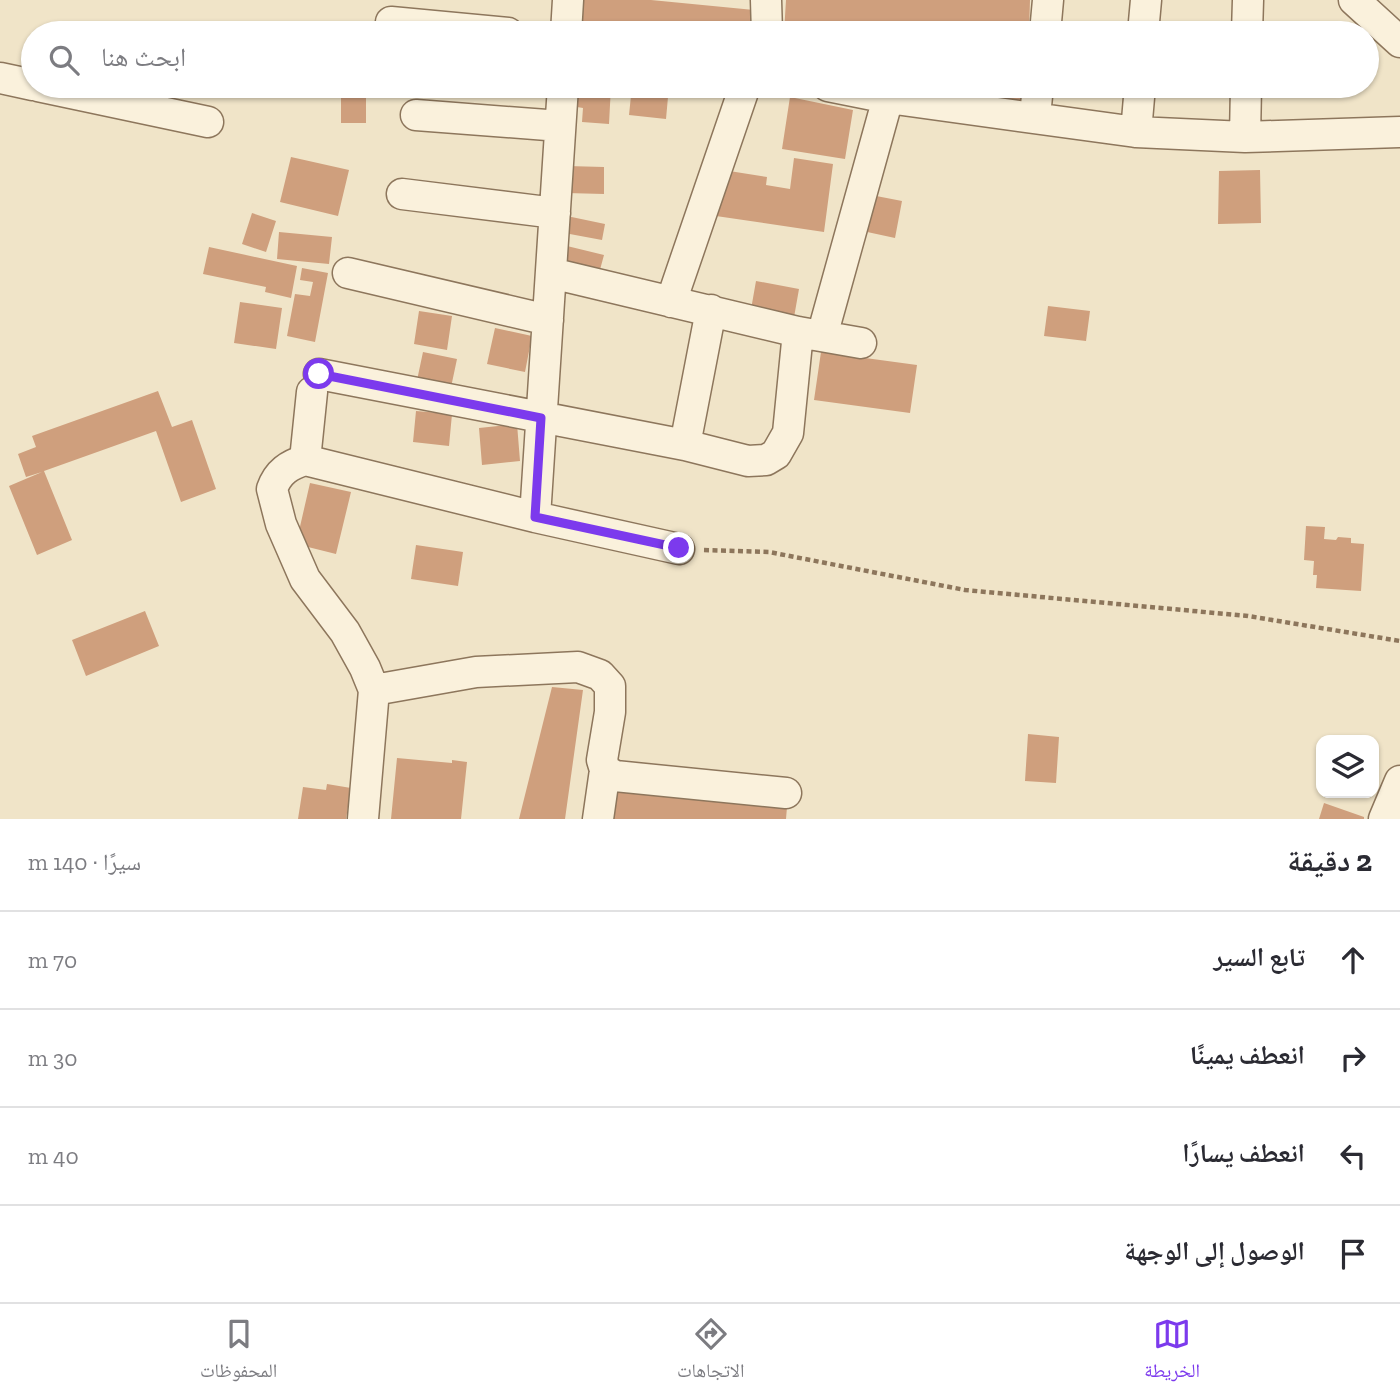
<!DOCTYPE html>
<html lang="ar">
<head>
<meta charset="utf-8">
<style>
  :root { --surface:#fff; --page:#f2f2f3; --text:#2b2b33; --muted:#7c7c81; --line:#e1e1e2; --accent:#7c3aed }
  body { margin:0; font-family:"Zilla Slab","Noto Naskh Arabic",serif; background:var(--page); color:var(--text); direction:rtl }
  .controls { position:absolute; right:21px; bottom:21px; display:grid; overflow:hidden; border-radius:14px; box-shadow:0 2px 5px #0004 }
  .controls button { width:63px; height:63px; display:grid; place-items:center; padding:0; border:0; border-bottom:2px solid var(--line); background:var(--surface); color:var(--text); font:35px sans-serif }
  .stop { position:absolute; width:21px; height:21px; margin:-16px; border:5px solid #7c3aed; border-radius:50%; background:#fff }
  .stop.end { background:#7c3aed; border-color:#fff; box-shadow:0 2px 7px #0008 }
  .list { margin:0; padding:0; list-style:none }
  h2 { display:flex; justify-content:space-between; align-items:center; height:91px; margin:0; padding:0 28px; font-size:30px }
  h2 small { font-size:23px; font-weight:400; color:var(--muted) }
  .list li { display:grid; grid-template-columns:46px 1fr auto; gap:21px; align-items:center; box-sizing:border-box; height:98px; padding:0 28px; border-top:2px solid var(--line) }
  .list b { display:block; font-size:26px; white-space:nowrap }
  .list em { font-size:23px; font-style:normal; color:var(--muted) }
  .icon { flex:none; width:38px; height:38px; fill:none; stroke:currentColor; stroke-width:2; stroke-linecap:round; stroke-linejoin:round }
  .map { position:relative; flex:none; width:1400px; height:819px; overflow:hidden; direction:ltr }
  .search { position:absolute; background:var(--surface); box-shadow:0 2px 5px #0004; left:21px; right:21px; top:21px; height:77px; display:flex; align-items:center; gap:18px; box-sizing:border-box; padding:0 24px; border-radius:38px; color:var(--muted); font-size:26px }
  .sheet { height:483px; background:var(--surface) }
  nav { display:flex; justify-content:space-around; align-items:center; box-sizing:border-box; height:98px; border-top:2px solid var(--line); background:var(--surface); font-size:19px; color:var(--muted) }
  nav a { display:grid; justify-items:center; gap:4px }
  nav .on { color:var(--accent) }
  .map>svg:first-child { display:block }
  .building { fill:#cf9f7d }
  .lines { fill:none; stroke-linecap:round; stroke-linejoin:round }
  .minor-casing { stroke:#8d765c; stroke-width:33 }
  .path { stroke:#8d765c; stroke-width:4.5; stroke-dasharray:5 3.5; stroke-linecap:butt }
  .minor { stroke:#faf1dc; stroke-width:30 }
  .route { stroke:#7c3aed; stroke-width:9 }
</style>
</head>
<body>
<div class="map">
<svg width="1400" height="819" viewBox="0 0 1400 819">
  <rect width="100%" height="100%" fill="#f0e4c8"/>
  <path class="building" d="M581 0H651L754 10 752 33H578Z
    M786 0H1030L1029 33H784Z
    M341 86H366V123H341Z
    M578 86H611L609 124 582 122 583 108 577 107Z
    M632 86H669L666 119 629 115Z
    M953 86H1027V101L984 100V93H953Z
    M790 97 853 110 845 159 782 149Z
    M291 157 349 170 338 216 280 202Z
    M794 158 833 164 824 232 716 216 723 170 767 177 766 185 790 189Z
    M567 166 604 167V194L566 193Z
    M1260 170 1261 223 1218 224 1219 171Z
    M866 194 902 201 895 238 858 230Z
    M252 213 276 221 266 252 242 244Z
    M562 215 605 224 602 240 559 232Z
    M279 232 332 237 329 264 277 259Z
    M567 246 604 255 598 277 562 269Z
    M209 247 297 266 291 298 265 292 266 287 203 274Z
    M302 268 328 273 315 342 287 336 295 294 310 296 313 282 300 280Z
    M756 281 799 289 793 323 750 315Z
    M240 302 282 308 276 349 234 343Z
    M1048 306 1090 311 1086 341 1044 336Z
    M419 311 452 316 447 350 414 344Z
    M495 328 532 336 525 372 487 364Z
    M423 352 457 359 450 392 416 385Z
    M821 352 917 365 910 413 814 400Z
    M158 391 172 427 192 420 216 489 181 502 156 431 44 471 72 540 37 555 9 486 42 472 26 477 18 454 36 447 32 436Z
    M416 411 452 414 449 446 413 442Z
    M517 424 520 461 482 465 479 428Z
    M310 483 351 492 336 554 296 544Z
    M1306 526 1325 527 1324 539 1336 540 1338 537 1351 538V543L1364 544 1361 591 1316 588 1317 575H1313L1314 561 1304 560Z
    M416 545 463 552 458 586 411 579Z
    M145 611 159 646 86 676 72 640Z
    M552 687 583 690 565 819H519Z
    M1028 734 1059 737 1056 783 1025 781Z
    M397 758 452 763V760L467 762 461 819H391Z
    M327 784 351 788 346 819H298L303 787 326 790Z
    M611 791 787 807 786 819H609Z
    M1324 803 1364 817V819H1319Z"/>
  <g class="lines">
    <g class="minor-casing">
      <path id="minor" d="M766 0 767 33
        M1354 0 1400 42
        M391 22 508 33
        M566 33 568 0
        M1045 33 1048 0
        M1143 33 1146 0
        M1247 33 1248 0
        M0 78 33 85
        M38 86 208 122
        M828 86 888 98 1136 132 1245 137 1400 132
        M416 115 560 126
        M1035 116 1038 86
        M1136 132 1140 86
        M1245 137 1246 86
        M402 194 555 213
        M348 273 548 320
        M551 273 798 332 861 343
        M671 302 745 86
        M822 336 888 98
        M319 374 685 445 748 461 766 460 776 454 788 433 798 332
        M685 445 711 310
        M305 460 312 392
        M535 517 563 86
        M374 690 476 672 578 667 600 675 610 686V712L602 760 605 770 615 776 786 793
        M363 819 374 690 365 668 345 632 305 579 281 524 272 489C278 472 289 465 305 460L535 517 679 549
        M598 819 605 770
        M1384 819 1400 781"/>
    </g>
    <path class="path" d="M704 550 769 552 965 590 1248 616 1400 641"/>
    <use href="#minor" class="minor"/>
  </g>
  <g class="lines">
    <path class="route" d="M319 374 541 418 535 517 679 548"/>
  </g>
</svg>
<div class="controls">
<button><svg class="icon" aria-label="layers" viewBox="0 0 24 24"><path d="M12 4l9 5-9 5-9-5zM3 14l9 5 9-5"/></svg></button>
</div>
<div class="stop" style="left:319px;top:374px"></div>
<div class="stop end" style="left:679px;top:548px"></div>
<div class="search"><svg class="icon" aria-label="search" viewBox="0 0 24 24"><circle cx="10" cy="10" r="6"/><path d="M15 15l6 6"/></svg>ابحث هنا</div>
</div>
<section class="sheet">
<h2>2 دقيقة<small>سيرًا · 140 m</small></h2>
<ul class="list">
<li><svg class="icon" aria-label="ahead" viewBox="0 0 24 24"><path d="M12 20V5M6 11l6-6 6 6"/></svg><div><b>تابع السير</b></div><em>70 m</em></li>
<li><svg class="icon" aria-label="right" viewBox="0 0 24 24"><path d="M7 20v-9h11M14 6l5 5-5 5"/></svg><div><b>انعطف يمينًا</b></div><em>30 m</em></li>
<li><svg class="icon" aria-label="left" viewBox="0 0 24 24"><path d="M17 20v-9H6M10 6l-5 5 5 5"/></svg><div><b>انعطف يسارًا</b></div><em>40 m</em></li>
<li><svg class="icon" aria-label="arrive" viewBox="0 0 24 24"><path d="M6 21V4h12l-3 4 3 4H6"/></svg><div><b>الوصول إلى الوجهة</b></div></li>
</ul>
</section>
<nav>
<a class="on"><svg class="icon" aria-label="map" viewBox="0 0 24 24"><path d="M3 6l6-2 6 2 6-2v14l-6 2-6-2-6 2zM9 4v14M15 6v14"/></svg>الخريطة</a>
<a><svg class="icon" aria-label="directions" viewBox="0 0 24 24"><path d="M12 3l9 9-9 9-9-9zM9 14v-3h6M13 9l2 2-2 2"/></svg>الاتجاهات</a>
<a><svg class="icon" aria-label="saved" viewBox="0 0 24 24"><path d="M7 4h10v16l-5-4-5 4z"/></svg>المحفوظات</a>
</nav>
</body>
</html>
